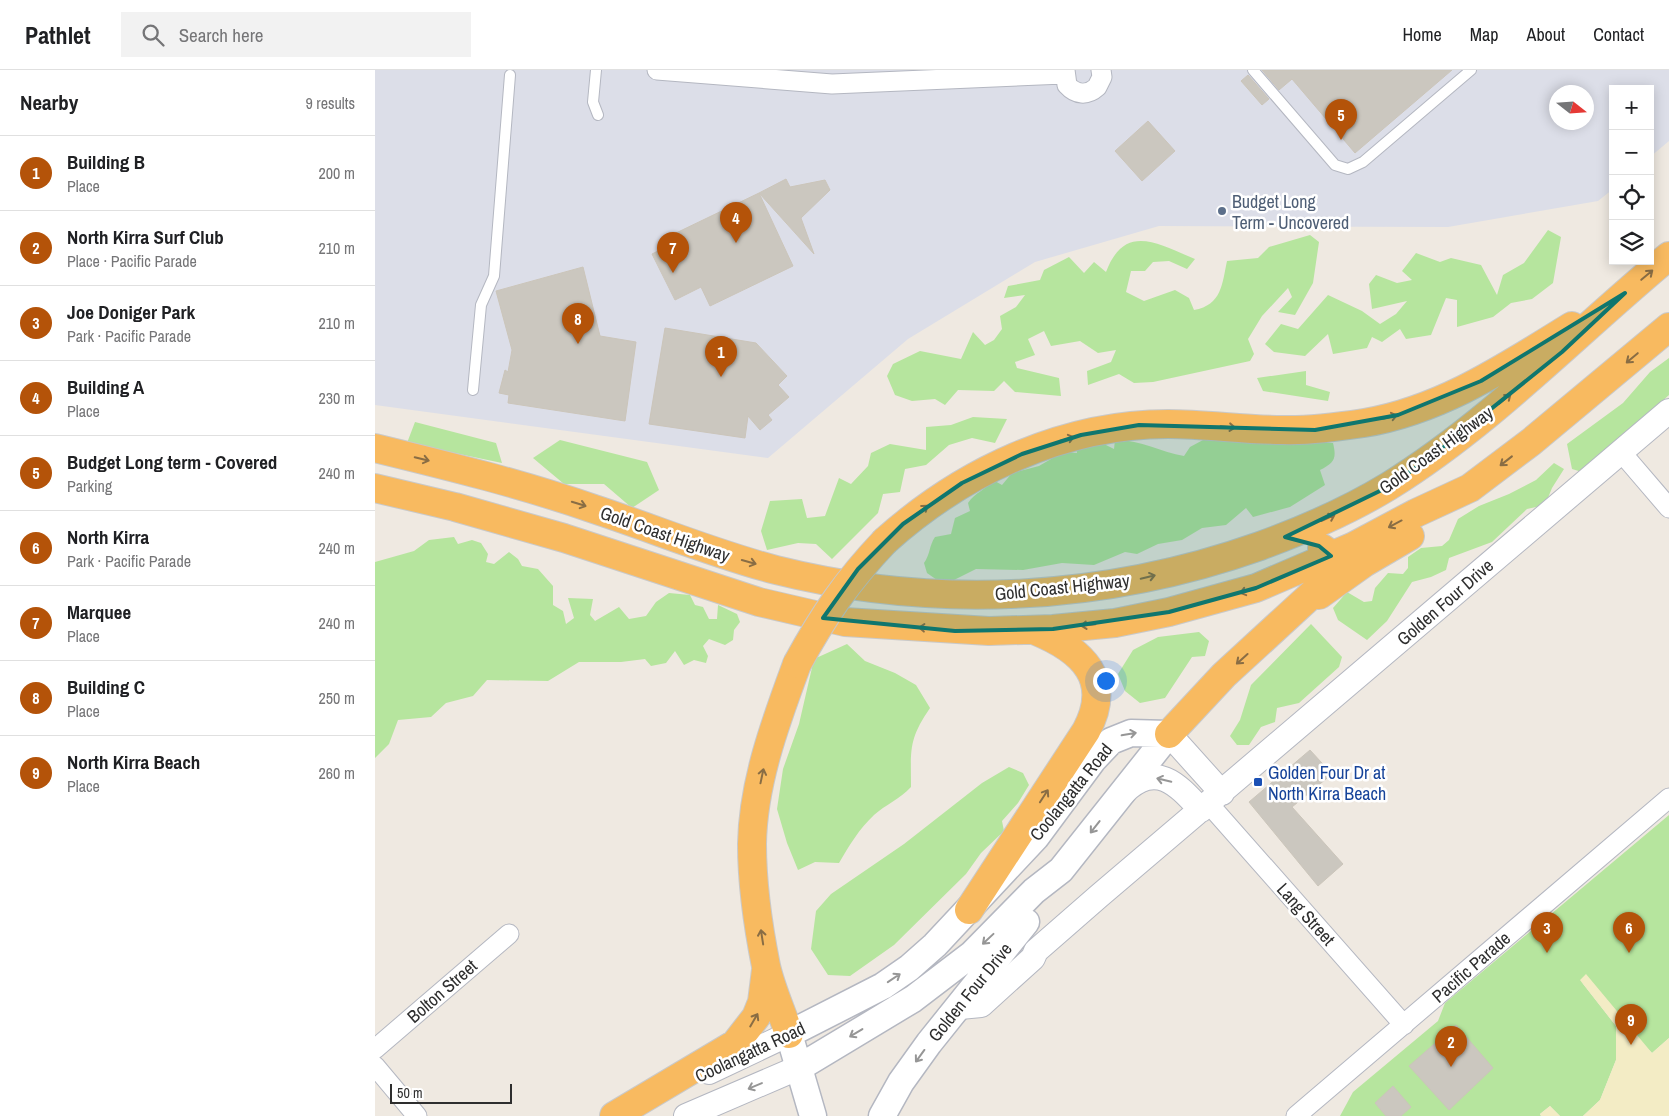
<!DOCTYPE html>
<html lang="en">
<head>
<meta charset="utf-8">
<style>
  :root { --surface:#fff; --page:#f2f2f2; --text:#202124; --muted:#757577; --line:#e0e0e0; --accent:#b45309 }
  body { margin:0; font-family:"Archivo Narrow",sans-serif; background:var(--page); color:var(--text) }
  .controls { position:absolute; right:15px; top:15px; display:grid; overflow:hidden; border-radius:0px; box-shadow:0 2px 12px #0003 }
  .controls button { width:45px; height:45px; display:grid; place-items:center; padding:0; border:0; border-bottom:1px solid var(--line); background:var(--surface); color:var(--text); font:25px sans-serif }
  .compass { position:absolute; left:1174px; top:15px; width:45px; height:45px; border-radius:50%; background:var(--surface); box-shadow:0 2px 12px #0003; rotate:107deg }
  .scale { position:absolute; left:15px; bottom:12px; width:122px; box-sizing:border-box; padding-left:5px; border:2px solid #2e2e2e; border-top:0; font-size:14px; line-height:18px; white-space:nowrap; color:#2e2e2e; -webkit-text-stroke:4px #fff; paint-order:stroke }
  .you { position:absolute; left:730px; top:610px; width:18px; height:18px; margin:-12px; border:4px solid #fff; border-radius:50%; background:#1a73e8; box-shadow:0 0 0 8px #1a73e833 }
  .badge { display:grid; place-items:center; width:32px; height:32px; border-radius:50%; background:var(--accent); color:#fff; font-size:16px; font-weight:700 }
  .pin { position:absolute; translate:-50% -41px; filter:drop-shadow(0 1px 2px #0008) }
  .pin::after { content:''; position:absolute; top:26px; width:18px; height:15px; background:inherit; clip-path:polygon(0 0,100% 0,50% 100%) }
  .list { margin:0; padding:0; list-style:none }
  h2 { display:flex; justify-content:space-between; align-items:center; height:65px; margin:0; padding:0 20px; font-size:21px }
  h2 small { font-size:16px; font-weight:400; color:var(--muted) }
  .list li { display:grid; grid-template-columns:32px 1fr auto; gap:15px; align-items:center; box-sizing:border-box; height:75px; padding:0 20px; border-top:1px solid var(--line) }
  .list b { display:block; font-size:19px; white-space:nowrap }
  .list p { margin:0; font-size:16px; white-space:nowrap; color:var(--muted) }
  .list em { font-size:16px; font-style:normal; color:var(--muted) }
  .icon { flex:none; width:28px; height:28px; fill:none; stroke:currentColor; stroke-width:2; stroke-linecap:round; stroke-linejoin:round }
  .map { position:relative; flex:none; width:1294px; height:1046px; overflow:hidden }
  header { display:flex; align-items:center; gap:30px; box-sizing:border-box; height:70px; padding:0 25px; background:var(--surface); border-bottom:1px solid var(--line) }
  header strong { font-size:24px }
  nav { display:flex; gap:28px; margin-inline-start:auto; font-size:18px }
  .search { width:350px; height:45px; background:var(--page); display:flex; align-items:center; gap:12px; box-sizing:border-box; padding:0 18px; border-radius:0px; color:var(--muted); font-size:19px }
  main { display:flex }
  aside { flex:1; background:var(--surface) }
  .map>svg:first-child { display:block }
  .airport { fill:#dcdee8; fill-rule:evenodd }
  .green { fill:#b6e59e }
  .sand { fill:#f3ecc5 }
  .building { fill:#cbc7bf; stroke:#cbc5ba }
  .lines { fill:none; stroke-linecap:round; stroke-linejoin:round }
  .service-casing { stroke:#b4b7c1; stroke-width:12 }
  .minor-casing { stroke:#b4b7c1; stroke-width:21 }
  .tertiary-casing { stroke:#b4b7c1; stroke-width:26 }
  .secondary-casing { stroke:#b4b7c1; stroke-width:29 }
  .trunk-casing { stroke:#c9c9c9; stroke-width:30 }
  .service { stroke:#fff; stroke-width:10 }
  .minor { stroke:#fff; stroke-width:19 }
  .tertiary { stroke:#fff; stroke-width:24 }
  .secondary { stroke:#fff; stroke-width:26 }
  .trunk { stroke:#f8ba60; stroke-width:28 }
  .trunk-bridge-casing { stroke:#c9c9c9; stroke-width:30; stroke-linecap:butt }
  .trunk-bridge { stroke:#f8ba60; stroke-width:28 }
  .oneway { stroke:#896d44 }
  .oneway2 { stroke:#969696 }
  .marked { fill:#0f766e; fill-opacity:0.2; stroke:#0f766e; stroke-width:4; stroke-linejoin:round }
  .service-dot { fill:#5c6f8a; stroke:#fff; stroke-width:2 }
  .transit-dot { fill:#1a4fb4; stroke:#fff; stroke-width:2 }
  .labels { text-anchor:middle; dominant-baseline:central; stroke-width:5; stroke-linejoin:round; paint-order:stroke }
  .service-label { font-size:18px; fill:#4e5e75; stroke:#fff; text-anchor:start }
  .street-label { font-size:18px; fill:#2e2e2e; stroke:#fff }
  .transit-label { font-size:18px; fill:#164399; stroke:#fff; text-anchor:start }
</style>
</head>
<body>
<header>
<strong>Pathlet</strong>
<div class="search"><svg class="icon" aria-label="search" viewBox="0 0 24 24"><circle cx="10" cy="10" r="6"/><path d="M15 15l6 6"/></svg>Search here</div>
<nav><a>Home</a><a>Map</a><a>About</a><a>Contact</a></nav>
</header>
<main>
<aside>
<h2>Nearby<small>9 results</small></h2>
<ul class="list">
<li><span class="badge">1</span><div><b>Building B</b><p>Place</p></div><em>200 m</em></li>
<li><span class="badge">2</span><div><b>North Kirra Surf Club</b><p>Place · Pacific Parade</p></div><em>210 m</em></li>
<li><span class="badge">3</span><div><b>Joe Doniger Park</b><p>Park · Pacific Parade</p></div><em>210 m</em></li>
<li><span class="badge">4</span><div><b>Building A</b><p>Place</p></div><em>230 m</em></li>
<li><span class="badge">5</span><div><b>Budget Long term - Covered</b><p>Parking</p></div><em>240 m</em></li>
<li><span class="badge">6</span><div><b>North Kirra</b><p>Park · Pacific Parade</p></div><em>240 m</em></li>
<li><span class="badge">7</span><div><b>Marquee</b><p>Place</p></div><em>240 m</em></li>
<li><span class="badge">8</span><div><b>Building C</b><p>Place</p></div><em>250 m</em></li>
<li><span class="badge">9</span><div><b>North Kirra Beach</b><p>Place</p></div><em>260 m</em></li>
</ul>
</aside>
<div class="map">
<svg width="1294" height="1046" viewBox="0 0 1294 1046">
  <rect width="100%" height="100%" fill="#efe9e1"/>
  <path class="airport" d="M0 0H1294V71L1275 87V19H1238V119L1223 131 1073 157 784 156 660 192 533 269 393 388 0 335ZM1182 22H1212V52H1182Z"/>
  <path class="green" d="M1173 160 1186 167 1178 213 1157 229 1136 233 1118 247 1082 257V230L1071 228 1056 265 1031 269 1025 259 1007 272 997 267 992 278 958 284 953 264 930 286 899 282 890 274 906 254 923 259 953 225 987 241 1005 254 1021 244 1032 231 997 239 994 214 1001 205 1022 213 1037 210 1027 201 1041 183 1065 192 1076 188 1106 195 1122 225 1128 205 1149 193Z
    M935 165 944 172 938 213 920 245 903 242 917 227 913 218 887 246 873 269 879 284 875 291 778 312 759 313 744 304 713 315 712 301 736 292 741 280 723 283 705 271 676 276 669 261 653 269 660 285 640 292 642 298 684 308 686 326 640 322 629 311 619 321 583 320 570 335 560 329 537 331 520 325 512 306 518 294 545 281 586 289 598 262 610 275 619 270 627 259 625 246 641 237 650 225 629 228 633 216 665 210 669 200 694 187 709 203 719 192 731 202C750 152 783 174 820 189L812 199 794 191 778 192 770 201H756L751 222 769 231 800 220 814 228 819 240C847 235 847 214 852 191L883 188 894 177Z
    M1294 288V325L1207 402 1197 399 1192 374 1248 333 1275 302Z
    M931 301V315L955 322 953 331 888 321 882 308Z
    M598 347 632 349 620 373 597 368 574 375 551 395 530 399 525 422 508 424 503 443 457 489 441 474 423 473 392 480 386 461 395 431 427 429 432 448 450 446 464 408 476 414 493 396 496 383 515 374 551 380V357L576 355Z
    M40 352 121 373 127 393 32 373Z
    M185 370 272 392 284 420 257 438 229 414H189L158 388Z
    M740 370C763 369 786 382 809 386L815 377 828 370 958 373C962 389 959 393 945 400L950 415 915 437 878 447 871 438 851 455 827 458 807 470 783 474 762 484 750 482 719 495 687 493 648 500 601 499 573 513 562 510 552 503 549 493C555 485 554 476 560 467L576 464 580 448 595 441 593 433C600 422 611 420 618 410L627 415 637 403 664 396 688 382 702 383 701 376 725 372 739 379Z
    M1179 393 1189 399 1177 418 1170 435 1152 439 1117 472 1074 488 1071 500 1056 507 1037 512 1012 551 992 570 963 550 958 538 972 522 989 532 997 531 1000 518 1013 503 1028 504 1033 498V487L1046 478 1067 476 1074 470 1083 449 1104 436 1134 424 1161 410Z
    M79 467 83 474 97 470 106 473 113 484 111 492 119 494 134 482 143 489 147 496 163 499 178 516V535L188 541 191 554 199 548 193 528 218 529 215 545 220 551 244 537 254 549 271 546 281 532 294 523 315 525 320 535 328 537 334 549H342L343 535 362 544 365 552 359 560 358 570 350 575 334 569 328 576 333 586 331 593 319 590 309 595 300 581 291 593 276 596 270 589 246 592H204L173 611 112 610 98 626 71 633 56 647 23 650 14 674 0 688V492L39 481 54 470Z
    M936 554 967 587 964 597 924 633 902 638 900 652 886 657 874 675H862L855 666 865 650 876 615Z
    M824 562 834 571 830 586 817 587 790 628 765 633 750 621 743 604 758 580 783 567Z
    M472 574 490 591 520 603 541 615 555 638C533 670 536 680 536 717 525 729 510 735 499 745 484 759 474 776 464 793L440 792 423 800 412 773 402 739 408 699 424 654 439 589Z
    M634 697 648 703 654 715 643 733 627 751 629 761 606 783 591 804 519 875 475 906 453 905 436 879 441 841 456 824 529 774 607 713Z
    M1294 745V968L1277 983 1205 910 1241 956V990L1225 1030 1208 1046H1185L1175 1036 1165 1044 1166 1046H965L978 1022 1063 951 1070 933Z"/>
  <path class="sand" d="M1211 904 1277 983 1294 968V1046H1208L1225 1030 1241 990V956L1205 910Z
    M1175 1036 1185 1046H1166L1165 1044Z"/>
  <path class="building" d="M887 0H1077L980 83 917 9 904 20Z
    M873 5 894 29 887 35 866 11Z
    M773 51 800 81 767 111 740 81Z
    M411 109 415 117 450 110 455 120 426 148 439 184 384 123Z
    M384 123 418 196 335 236 326 217 300 230 277 184 305 170 301 163Z
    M208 197 225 266 261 272 250 351 133 333 134 325 124 323 130 300 133 302 137 280 121 221Z
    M290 258 381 273 412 306 403 315 414 327 393 345 397 350 385 360 373 346 370 368 274 354Z
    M935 680 957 704 917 737 968 794 943 816 874 732Z
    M1081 955 1118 998 1074 1040 1034 996Z
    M1018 1016 1036 1037 1026 1046H1011L1000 1033Z"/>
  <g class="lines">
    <g class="service-casing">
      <path id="service" d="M221 0 218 32 223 45
        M878 0 960 95 973 99 988 92 1096 0
        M98 320 106 235 119 206 135 5"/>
    </g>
    <g class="minor-casing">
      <path id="minor" d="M282 0 457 14 689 4
        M690 0 692 15C701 25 712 26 722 17L727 7 726 0
        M1246 382 1294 438
        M833 733 1029 955
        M0 979 134 864
        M0 996 42 1046
        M921 1046 1294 728"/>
    </g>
    <g class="tertiary-casing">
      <path id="tertiary" d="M794 664 847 723
        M749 722C782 691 802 714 826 740
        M574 947 585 937 606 935 658 888 661 881 724 826 1294 341
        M334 1002 414 964
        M311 1046 425 997"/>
    </g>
    <g class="secondary-casing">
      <path id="secondary" d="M425 997 538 929 597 884 659 821 686 800 794 664
        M438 1046 414 964 508 916 534 898 560 875 661 767 718 690 736 671 756 663 794 664
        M507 1046 526 1012 554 973 651 852"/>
    </g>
    <g class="trunk-casing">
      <path id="trunk" d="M0 378C74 396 147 414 219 439 280 459 339 484 401 500 561 540 730 531 885 476 929 460 973 441 1014 416 1117 352 1201 263 1294 186
        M0 418 80 437 189 468 384 532 470 552 614 561 678 559 740 553 794 542 881 518 979 476 1041 443 1095 418 1156 372 1294 257
        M510 471C587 402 688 354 793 354 831 354 869 360 907 360 934 361 962 357 989 353 1067 340 1132 296 1197 256
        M944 525 989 493 1035 466
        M794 664 849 605 946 516C956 504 963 488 947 478
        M594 840 711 661C739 609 707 580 661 561
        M414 964C407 942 396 919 391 896 383 856 377 814 377 774 378 712 401 651 422 594
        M239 1046 360 974 381 947 387 932 391 900"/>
    </g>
    <use href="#service" class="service"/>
    <use href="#minor" class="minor"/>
    <use href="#tertiary" class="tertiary"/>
    <use href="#secondary" class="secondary"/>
    <use href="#trunk" class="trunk"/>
    <g class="trunk-bridge-casing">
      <path id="trunk-bridge" d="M422 594C448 546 472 511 510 471"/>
    </g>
    <use href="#trunk-bridge" class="trunk-bridge"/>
  </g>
  <defs><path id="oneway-shaft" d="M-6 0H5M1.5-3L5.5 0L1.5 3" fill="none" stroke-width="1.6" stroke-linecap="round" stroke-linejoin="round" transform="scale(1.25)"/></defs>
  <g class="oneway">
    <use href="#oneway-shaft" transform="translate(1272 205) rotate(-40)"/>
    <use href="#oneway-shaft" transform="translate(1257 288) rotate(140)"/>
    <use href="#oneway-shaft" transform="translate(1130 329) rotate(-39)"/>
    <use href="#oneway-shaft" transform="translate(1015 347) rotate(-14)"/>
    <use href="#oneway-shaft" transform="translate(853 357) rotate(5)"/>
    <use href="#oneway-shaft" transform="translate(692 369) rotate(-15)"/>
    <use href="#oneway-shaft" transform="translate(47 389) rotate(14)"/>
    <use href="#oneway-shaft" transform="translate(1131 391) rotate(142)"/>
    <use href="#oneway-shaft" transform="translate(204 434) rotate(17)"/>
    <use href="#oneway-shaft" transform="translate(547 440) rotate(-38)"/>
    <use href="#oneway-shaft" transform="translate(953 448) rotate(-24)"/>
    <use href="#oneway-shaft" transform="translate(1020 454) rotate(152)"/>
    <use href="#oneway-shaft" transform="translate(374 492) rotate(16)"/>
    <use href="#oneway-shaft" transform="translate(773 507) rotate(-13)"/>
    <use href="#oneway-shaft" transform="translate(872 521) rotate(164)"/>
    <use href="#oneway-shaft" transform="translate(713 555) rotate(174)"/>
    <use href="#oneway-shaft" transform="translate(551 558) rotate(-176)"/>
    <use href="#oneway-shaft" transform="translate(867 589) rotate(138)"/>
    <use href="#oneway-shaft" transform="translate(387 706) rotate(-78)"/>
    <use href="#oneway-shaft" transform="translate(669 726) rotate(-57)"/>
    <use href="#oneway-shaft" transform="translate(387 867) rotate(-99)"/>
    <use href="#oneway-shaft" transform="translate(379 950) rotate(-60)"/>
  </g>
  <g class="oneway2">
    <use href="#oneway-shaft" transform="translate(754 664) rotate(-10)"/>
    <use href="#oneway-shaft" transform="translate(789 710) rotate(-167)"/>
    <use href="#oneway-shaft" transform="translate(720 757) rotate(128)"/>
    <use href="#oneway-shaft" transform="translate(613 869) rotate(137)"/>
    <use href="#oneway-shaft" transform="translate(519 908) rotate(-34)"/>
    <use href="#oneway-shaft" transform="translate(481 963) rotate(149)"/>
    <use href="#oneway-shaft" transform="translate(545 986) rotate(126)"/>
    <use href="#oneway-shaft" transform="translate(380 1016) rotate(157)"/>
  </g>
  <path class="marked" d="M1250 223 1187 282 1056 387 1013 417 910 467 944 476 956 486 881 518 794 542 678 559 580 561 448 548 483 499 528 454 587 413 647 384 706 365 764 355 940 360 1023 345 1106 311Z"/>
  <circle class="service-dot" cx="847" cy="141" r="5"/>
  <rect class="transit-dot" x="878" y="707" width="10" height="10" rx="2.5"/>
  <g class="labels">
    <g class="service-label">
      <text x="857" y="131">Budget Long<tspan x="857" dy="21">Term - Uncovered</tspan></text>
    </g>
    <g class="street-label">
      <text transform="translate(1061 380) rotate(-36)">Gold Coast Highway</text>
      <text transform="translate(290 464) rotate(19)">Gold Coast Highway</text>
      <text transform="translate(687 517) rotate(-6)">Gold Coast Highway</text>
      <text transform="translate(1070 532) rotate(-41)">Golden Four Drive</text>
      <text transform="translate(696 722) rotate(-51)">Coolangatta Road</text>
      <text transform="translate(931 844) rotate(48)">Lang Street</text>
      <text transform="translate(1096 897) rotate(-41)">Pacific Parade</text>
      <text transform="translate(67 921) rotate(-41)">Bolton Street</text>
      <text transform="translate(595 922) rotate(-51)">Golden Four Drive</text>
      <text transform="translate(375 982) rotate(-25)">Coolangatta Road</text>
    </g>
    <g class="transit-label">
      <text x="893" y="702">Golden Four Dr at<tspan x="893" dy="21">North Kirra Beach</tspan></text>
    </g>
  </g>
</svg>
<div class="controls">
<button>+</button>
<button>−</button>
<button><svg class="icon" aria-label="locate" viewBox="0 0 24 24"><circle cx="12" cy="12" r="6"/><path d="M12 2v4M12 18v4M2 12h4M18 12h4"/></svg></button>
<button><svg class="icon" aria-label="layers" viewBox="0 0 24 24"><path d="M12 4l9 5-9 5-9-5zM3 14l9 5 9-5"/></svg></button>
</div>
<svg class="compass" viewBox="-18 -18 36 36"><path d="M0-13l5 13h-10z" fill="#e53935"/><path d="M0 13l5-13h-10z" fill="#757577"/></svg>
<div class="scale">50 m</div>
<div class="you"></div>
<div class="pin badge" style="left:346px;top:307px">1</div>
<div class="pin badge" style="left:1076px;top:997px">2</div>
<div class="pin badge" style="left:1172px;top:883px">3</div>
<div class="pin badge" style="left:361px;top:173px">4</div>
<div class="pin badge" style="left:966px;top:70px">5</div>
<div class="pin badge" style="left:1254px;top:883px">6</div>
<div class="pin badge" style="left:298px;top:203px">7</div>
<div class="pin badge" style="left:203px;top:274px">8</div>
<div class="pin badge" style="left:1256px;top:975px">9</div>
</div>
</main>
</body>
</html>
